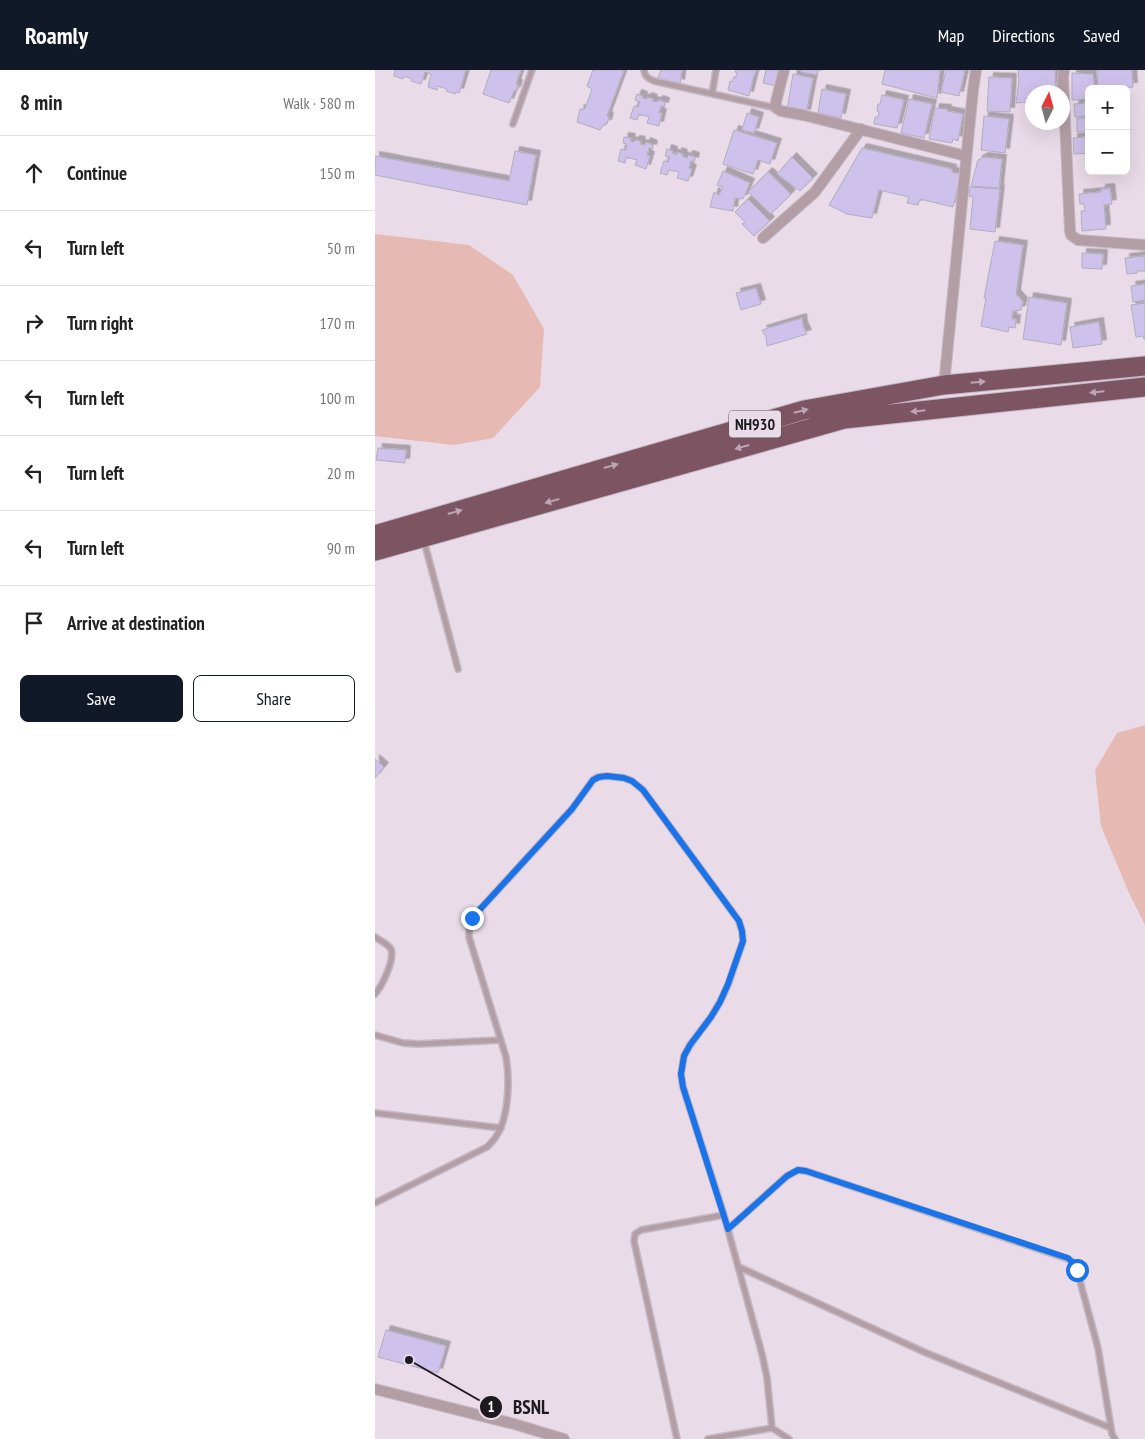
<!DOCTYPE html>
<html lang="en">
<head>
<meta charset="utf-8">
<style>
  :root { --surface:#fff; --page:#f2f2f2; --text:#222; --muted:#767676; --line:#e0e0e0; --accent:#111827 }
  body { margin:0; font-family:"PT Sans Narrow",sans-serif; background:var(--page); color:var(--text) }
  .controls { position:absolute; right:15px; top:15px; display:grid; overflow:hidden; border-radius:8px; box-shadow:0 5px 20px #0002 }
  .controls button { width:45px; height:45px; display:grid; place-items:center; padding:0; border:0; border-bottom:1px solid var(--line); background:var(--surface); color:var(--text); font:25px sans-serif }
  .compass { position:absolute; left:650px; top:15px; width:45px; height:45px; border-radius:50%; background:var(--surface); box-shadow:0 5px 20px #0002; rotate:6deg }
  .stop { position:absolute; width:15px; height:15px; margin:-11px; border:4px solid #1a73e8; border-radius:50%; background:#fff }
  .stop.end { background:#1a73e8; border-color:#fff; box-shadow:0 1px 5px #0008 }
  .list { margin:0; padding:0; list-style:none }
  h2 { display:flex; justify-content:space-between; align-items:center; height:65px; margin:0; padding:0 20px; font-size:21px }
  h2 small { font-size:16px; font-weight:400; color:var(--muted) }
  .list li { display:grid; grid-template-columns:32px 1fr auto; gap:15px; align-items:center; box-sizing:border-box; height:75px; padding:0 20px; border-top:1px solid var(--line) }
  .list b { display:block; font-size:19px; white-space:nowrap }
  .list em { font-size:16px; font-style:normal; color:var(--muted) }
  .actions { display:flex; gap:10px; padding:15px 20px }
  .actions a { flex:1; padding:11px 0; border:1px solid var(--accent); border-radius:8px; text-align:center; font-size:18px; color:var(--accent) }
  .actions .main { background:var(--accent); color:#fff }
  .icon { flex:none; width:28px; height:28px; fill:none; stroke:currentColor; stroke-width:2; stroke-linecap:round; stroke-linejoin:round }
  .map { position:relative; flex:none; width:770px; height:1369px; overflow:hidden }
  header { display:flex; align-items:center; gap:30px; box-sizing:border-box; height:70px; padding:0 25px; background:var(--accent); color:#fff }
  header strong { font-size:24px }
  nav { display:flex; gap:28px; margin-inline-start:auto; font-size:18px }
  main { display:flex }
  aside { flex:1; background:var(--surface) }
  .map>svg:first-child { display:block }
  .green { fill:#e7b9b3 }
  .building { fill:#cec1eb; stroke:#b1adbd; filter:url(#shadow) }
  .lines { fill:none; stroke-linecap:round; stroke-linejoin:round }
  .lane-casing { stroke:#c4b8c4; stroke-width:8 }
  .street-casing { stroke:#c4b8c4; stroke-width:12 }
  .highway-casing { stroke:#c4b8c4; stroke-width:21 }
  .lane { stroke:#b39ea5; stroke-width:5 }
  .street { stroke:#b39ea5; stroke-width:10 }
  .highway { stroke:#7d5462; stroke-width:19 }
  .oneway { fill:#bea5b2 }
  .route { stroke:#1a73e8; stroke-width:6 }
  .labels { text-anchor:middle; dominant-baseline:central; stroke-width:4.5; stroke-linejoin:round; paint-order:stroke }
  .shield { fill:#e9dbe8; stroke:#5b535b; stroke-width:1 }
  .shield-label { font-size:16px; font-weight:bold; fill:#1e191e }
  .leader { fill:none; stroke:#1e191e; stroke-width:2 }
  .callout-dot { fill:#1e191e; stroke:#e9dbe8; stroke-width:2 }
  .mark-label { font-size:15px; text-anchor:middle; font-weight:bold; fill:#fff }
  .callout-label { font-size:19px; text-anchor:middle; font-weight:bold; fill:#1e191e; stroke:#e9dbe8; stroke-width:4.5; stroke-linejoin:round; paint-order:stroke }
</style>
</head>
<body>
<header>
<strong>Roamly</strong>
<nav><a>Map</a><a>Directions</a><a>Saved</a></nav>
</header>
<main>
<aside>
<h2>8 min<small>Walk · 580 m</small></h2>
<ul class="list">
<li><svg class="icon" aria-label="ahead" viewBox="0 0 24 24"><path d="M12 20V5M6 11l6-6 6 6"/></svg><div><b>Continue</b></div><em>150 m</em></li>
<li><svg class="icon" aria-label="left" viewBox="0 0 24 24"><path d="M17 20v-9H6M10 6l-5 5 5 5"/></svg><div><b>Turn left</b></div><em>50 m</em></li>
<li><svg class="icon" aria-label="right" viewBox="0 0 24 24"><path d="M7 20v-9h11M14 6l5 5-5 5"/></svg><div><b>Turn right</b></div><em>170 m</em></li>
<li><svg class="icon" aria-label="left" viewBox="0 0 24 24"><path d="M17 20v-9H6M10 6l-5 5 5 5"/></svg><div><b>Turn left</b></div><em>100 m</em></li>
<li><svg class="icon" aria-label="left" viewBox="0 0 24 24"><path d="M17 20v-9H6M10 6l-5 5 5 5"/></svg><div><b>Turn left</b></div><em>20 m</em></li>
<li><svg class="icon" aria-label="left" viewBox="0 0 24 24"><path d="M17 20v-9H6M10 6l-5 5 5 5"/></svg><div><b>Turn left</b></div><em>90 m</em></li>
<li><svg class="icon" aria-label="arrive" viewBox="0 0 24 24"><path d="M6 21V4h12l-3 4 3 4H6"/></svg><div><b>Arrive at destination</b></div></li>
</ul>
<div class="actions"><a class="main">Save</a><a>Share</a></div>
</aside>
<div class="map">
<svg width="770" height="1369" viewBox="0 0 770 1369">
  <defs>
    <filter id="shadow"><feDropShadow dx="4.5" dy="-4.5" stdDeviation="0" flood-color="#0004"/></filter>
  </defs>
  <rect width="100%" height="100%" fill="#e9dbe8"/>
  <path class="green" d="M0 164 94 175 138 205 169 259 165 317 118 368 79 375 0 366Z
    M770 655V855L754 823 726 756 720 700 742 663Z"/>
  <path class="building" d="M20 0H91L84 23 81 22 80 24 71 21 72 19 63 16 62 20 53 17 56 4 50 2 46 14 36 11 37 9 29 6 28 9 19 6Z
    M116 0H146L141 14H143L141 21H139L134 33 108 24Z
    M218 0H249L232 46 234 47 232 54H229L225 60 202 52 205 39H210L217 19 212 16Z
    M286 0H307L305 14 283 8Z
    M361 0H381L380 5H379L374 26 353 20 355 11 357 12 359 7H361L362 3 360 2Z
    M391 0H405L402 16 388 13Z
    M426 0H443L442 5 426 2Z
    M510 0H565L562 28 507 14Z
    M571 0H590L584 26 566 22Z
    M643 0H680L681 22H658V32L641 33 644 10Z
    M722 0H757L758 17 723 19Z
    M697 3 718 4 720 19H714V29L697 30Z
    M418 4 438 8 431 44 412 40Z
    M614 7 637 8 635 42 612 41Z
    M447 19 471 24 466 48 443 43Z
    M262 24 268 26 267 28 272 29V27L278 29 277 31 282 32 283 30 290 32 289 37 286 36 284 43H287L284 56 272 53 274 47 264 44 262 50 255 48 259 36 263 37 265 32 260 30Z
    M507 25 529 30 522 58 499 54 500 47H503L504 42 502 41 503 34H505Z
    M534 29 557 34 549 68 526 63Z
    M714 33V46L700 47 699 34Z
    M560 38 572 39V41L588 44 583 71 578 69 577 73 554 69Z
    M372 43 384 47 379 63 367 60Z
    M609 46 634 49 630 83 606 80Z
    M702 48H714V62H702Z
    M359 60 402 73 395 94 383 90 378 104 348 94Z
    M249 67 256 68 255 71 259 72 260 70 266 71 265 74 270 75 271 72 278 75 277 79 274 78 272 85 275 86 271 99 260 95 262 90 251 87 250 93 243 91 246 79 251 80 252 74 248 73Z
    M714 67V83L699 84 698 68Z
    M487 78 577 99V102L586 104 578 137 545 129 543 135 532 133 534 127 504 120 497 148 472 144 454 135Z
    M292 79 298 81 297 83 302 85V82L308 84 307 86 312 88 313 85 320 87 319 92 316 91 314 98 317 99 313 111 302 108 304 102 294 100 292 105 285 103 289 91 293 92 295 87 290 86Z
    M140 81 161 85 152 135 0 105V86L134 111Z
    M417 87 438 108 425 121 402 104Z
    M609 87 627 89 624 118 596 116 603 90Z
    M348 101 375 113 368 129 360 128 358 141 335 137 339 122 344 125 348 117 342 115Z
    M393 102 416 124 396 144 373 122Z
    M595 117 625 119 620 162 595 159 598 127 594 126Z
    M735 118 737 134 729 135 731 159 707 161 706 141H710L709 134H705L704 124 726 122V119Z
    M373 129 395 151 379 166 367 154 370 152 360 142Z
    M620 171 648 175 641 224 648 232 646 240 638 241 637 249H641L640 258 634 257 633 262 606 256 611 228H609Z
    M707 183 728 184 727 199 707 198Z
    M770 186V201H762V203L752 204 750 188Z
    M770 214V230L758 232 756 216Z
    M381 218 386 234 366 240 361 223Z
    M654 227 692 233 686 275 648 269Z
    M770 233V269H769L768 266 761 267 756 235Z
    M427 248 428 256 432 264 392 276 391 267 387 260Z
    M724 252 727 274 698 278 695 257Z
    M3 378 31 380 30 393 1 390Z
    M0 689 9 697 0 708Z
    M11 1260 71 1276 63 1303 3 1287Z"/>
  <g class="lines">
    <g class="lane-casing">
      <path id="lane" d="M269 0C270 7 273 8 279 11L401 38
        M337 24 341 0
        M138 54 157 0
        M49 471 83 599
        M0 867C4 870 13 874 16 879 20 890 7 916 0 924
        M0 965 28 973 43 974 126 970
        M0 1043 126 1058
        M0 1133 112 1077C115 1074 118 1071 120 1068 134 1049 135 1010 131 987L94 867V858L97 848 197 739 218 710 223 707 232 706 249 708 257 711 268 720 364 851 367 861 368 871 353 915 345 932 336 947 315 975 309 986 306 1004 308 1017 349 1145
        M353 1159 412 1106 423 1100 431 1101 693 1189 699 1193 702 1200 723 1278 737 1364 740 1369
        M364 1197 549 1282 736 1358
        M302 1369 259 1171 260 1164 266 1160 349 1145 387 1284 392 1308 397 1358 414 1369
        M333 1369 397 1358"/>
    </g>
    <g class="street-casing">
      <path id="street" d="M409 0 401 32V38L406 41 428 45 591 86
        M689 0 688 8 695 161 696 165 703 170 770 175
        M388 168 440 122 486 59
        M569 315 598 20 601 0
        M0 1319 139 1354 189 1369"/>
    </g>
    <g class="highway-casing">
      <path id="highway" d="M0 465 429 340 569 315 770 296
        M0 481 469 349 770 317"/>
    </g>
    <use href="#lane" class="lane"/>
    <use href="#street" class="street"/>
    <use href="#highway" class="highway"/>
  </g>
  <defs><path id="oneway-solid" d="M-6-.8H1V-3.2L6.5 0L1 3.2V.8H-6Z" transform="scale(1.25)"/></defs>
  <g class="oneway">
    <use href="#oneway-solid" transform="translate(603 312) rotate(-5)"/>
    <use href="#oneway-solid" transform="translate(722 322) rotate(174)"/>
    <use href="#oneway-solid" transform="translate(426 341) rotate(-14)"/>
    <use href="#oneway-solid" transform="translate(543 341) rotate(174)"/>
    <use href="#oneway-solid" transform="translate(367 377) rotate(164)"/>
    <use href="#oneway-solid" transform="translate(236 396) rotate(-16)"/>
    <use href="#oneway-solid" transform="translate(177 431) rotate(164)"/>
    <use href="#oneway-solid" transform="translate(80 442) rotate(-16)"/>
  </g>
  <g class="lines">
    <path class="route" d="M97 848 197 739 218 710 224 707 232 706 249 708 257 711 268 720 364 851 367 861 368 871 353 914 345 932 336 947 315 975 309 986 306 1004 308 1017 353 1159 412 1106 423 1100 431 1101 693 1188 698 1193 702 1200"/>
  </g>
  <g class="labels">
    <rect class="shield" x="354" y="340.5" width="52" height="27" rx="4"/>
    <g class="shield-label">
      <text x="380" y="354">NH930</text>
    </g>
  </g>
  <path class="leader" d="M34 1290L116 1337"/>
  <g class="callout-dot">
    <circle cx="34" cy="1290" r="5"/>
    <circle cx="116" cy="1337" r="12"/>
  </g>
  <g class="mark-label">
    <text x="116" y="1342">1</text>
  </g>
  <g class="callout-label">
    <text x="156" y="1344">BSNL</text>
  </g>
</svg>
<div class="controls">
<button>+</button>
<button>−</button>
</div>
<svg class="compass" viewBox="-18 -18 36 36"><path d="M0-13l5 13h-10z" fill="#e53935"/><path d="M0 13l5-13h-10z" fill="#767676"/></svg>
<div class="stop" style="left:702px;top:1200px"></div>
<div class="stop end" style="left:97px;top:848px"></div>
</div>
</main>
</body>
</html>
